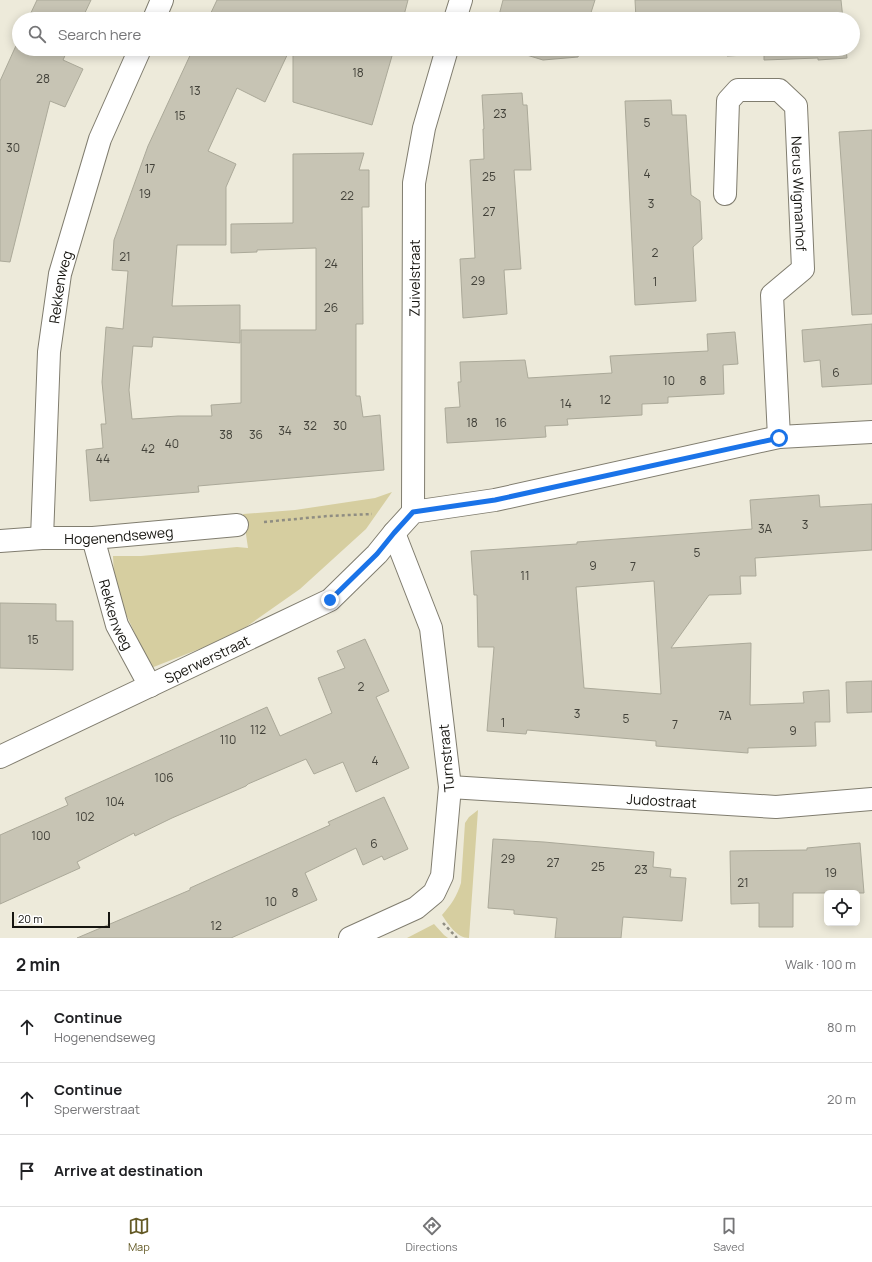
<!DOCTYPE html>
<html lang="en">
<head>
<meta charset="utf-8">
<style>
  :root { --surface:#fff; --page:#f6f6f6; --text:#202124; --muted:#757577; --line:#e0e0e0; --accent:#645a26 }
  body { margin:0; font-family:Manrope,sans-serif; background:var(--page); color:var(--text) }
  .controls { position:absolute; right:12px; bottom:12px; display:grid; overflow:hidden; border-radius:6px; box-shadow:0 2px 10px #0003 }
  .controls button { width:36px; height:36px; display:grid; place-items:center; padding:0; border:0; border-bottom:1px solid var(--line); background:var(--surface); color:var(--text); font:20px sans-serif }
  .scale { position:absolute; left:12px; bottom:10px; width:98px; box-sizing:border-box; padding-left:4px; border:2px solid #161510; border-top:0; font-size:11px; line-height:14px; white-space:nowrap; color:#161510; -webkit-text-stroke:3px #fff; paint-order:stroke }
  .stop { position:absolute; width:12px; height:12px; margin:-9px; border:3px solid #1a73e8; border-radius:50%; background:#fff }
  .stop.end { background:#1a73e8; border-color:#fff; box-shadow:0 1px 4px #0008 }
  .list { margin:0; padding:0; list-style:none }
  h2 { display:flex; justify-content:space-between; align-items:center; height:52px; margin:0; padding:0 16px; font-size:17px }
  h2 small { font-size:13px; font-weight:400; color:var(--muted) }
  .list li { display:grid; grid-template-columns:26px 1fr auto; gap:12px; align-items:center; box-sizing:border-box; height:72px; padding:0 16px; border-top:1px solid var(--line) }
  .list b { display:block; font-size:15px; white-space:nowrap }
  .list p { margin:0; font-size:13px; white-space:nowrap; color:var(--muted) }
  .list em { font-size:13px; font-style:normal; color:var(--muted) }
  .icon { flex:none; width:22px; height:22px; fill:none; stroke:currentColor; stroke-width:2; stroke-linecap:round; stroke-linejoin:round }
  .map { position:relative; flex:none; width:872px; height:938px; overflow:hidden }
  .search { position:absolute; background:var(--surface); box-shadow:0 2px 10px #0003; left:12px; right:12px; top:12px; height:44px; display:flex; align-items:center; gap:10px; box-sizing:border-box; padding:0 14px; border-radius:22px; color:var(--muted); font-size:15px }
  .sheet { height:268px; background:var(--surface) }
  nav { display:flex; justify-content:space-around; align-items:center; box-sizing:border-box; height:56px; border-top:1px solid var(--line); background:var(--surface); font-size:11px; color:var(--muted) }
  nav a { display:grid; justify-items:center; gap:2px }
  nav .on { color:var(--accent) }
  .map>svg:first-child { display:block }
  .green { fill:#d6cea0 }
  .building { fill:#c7c4b4; stroke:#aba999; fill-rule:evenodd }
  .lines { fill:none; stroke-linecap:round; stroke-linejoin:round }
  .street-casing { stroke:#807d6f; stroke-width:24 }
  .path { stroke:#8f8d82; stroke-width:2.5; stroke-dasharray:3 3; stroke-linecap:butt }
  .street { stroke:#fff; stroke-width:22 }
  .route { stroke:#1a73e8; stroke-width:5 }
  .labels { text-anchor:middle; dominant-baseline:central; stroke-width:3; stroke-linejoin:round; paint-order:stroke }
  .number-label { font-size:12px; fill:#424139 }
  .street-label { font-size:14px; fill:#161510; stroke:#fff }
</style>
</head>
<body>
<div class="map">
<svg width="872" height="938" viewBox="0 0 872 938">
  <rect width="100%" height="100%" fill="#edeada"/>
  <path class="green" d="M392 492 366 529 300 589 246 627 207 646 151 668 125 612 114 577 113 556H141L237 547 248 548 243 514 295 510 375 498Z
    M478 810 469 938C457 938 448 924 442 915 451 905 457 896 461 883L465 823 469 817Z
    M434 924 444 935 448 938H407Z"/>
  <path class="building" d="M37 0H91L82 19H28Z
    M217 0H408L403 19H208Z
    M503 0H595L589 19H498Z
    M635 0H841L843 19H636Z
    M19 39V49H68L63 60 83 69 65 107 50 101 10 262 0 261V81Z
    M193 49H290L265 102 237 88 208 151 236 164 226 187V245H177L172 306 240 305V343L153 337 152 347 133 346 129 390 132 419 178 416H212L211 405 241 403V330H316V248L257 250V252L231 253V224L293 223V154L364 153 359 170H369V207H362L363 324H356V396H360L363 417 380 415 384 470 198 486 199 492 90 501 86 450 103 448 101 424H106L102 382 106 327 123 329 128 271 112 270 114 240 148 146Z
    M293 49H394L372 125 293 102Z
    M507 49H581L578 57 543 60Z
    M637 49H706L638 53Z
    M727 49H846L847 58 818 60V58L764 60V54L727 56Z
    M522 93 523 105H527L531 170H514L521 269 504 270 507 314 463 318 460 259 475 258 470 160 484 159 483 129H484L482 95Z
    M671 100 672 115H686L691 195 700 201 702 239 693 247 696 301 635 305 625 101Z
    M872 130V314L852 315 839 132Z
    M872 324V384L822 387 820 360 804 362 802 330Z
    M735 332 738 364 723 365 724 394 668 397V403L642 404V415L567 419 568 425 545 426 546 437 447 443 445 408 460 407 458 382H461L460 362 525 360 528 378 612 373 610 356 708 351 707 334Z
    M819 495 820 507 872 504V550L755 558 756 576H740L741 594 709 595 671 648 751 643 750 705 804 703 803 692 829 690 830 722H815L816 746 748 748V753L735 752 656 746V741L527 730 526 734 487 731 494 647H478L477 595H474L471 551 577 544V542L752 529 750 500ZM654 581 661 694 584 688 576 587Z
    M0 603 56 604V621H73V670L0 668Z
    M365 639 389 691 376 697 409 768 356 792 343 762 314 774 306 759 248 784 246 786 172 818 135 836 134 833 77 862 80 868 0 904V835L68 805 65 798 267 707 280 736 332 713 318 678 345 668 337 651Z
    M872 681V712L847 713 846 682Z
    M384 797 408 849 384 860 382 856 363 865 356 848 305 873 317 900 292 911 231 938H77L190 890V888L330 825 328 822Z
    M493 839 544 842 654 852 653 867 671 869 670 877 686 878 682 921 623 917 621 938H555L557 918 514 914V910L488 908Z
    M860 843 864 893H793V927H759V903L731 904 730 851 807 850V848Z"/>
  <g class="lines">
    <g class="street-casing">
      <g id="street">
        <path d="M154 19 162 0"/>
        <path d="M455 19 461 0"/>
        <path id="s1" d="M725 194 728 101 738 90H779L796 106 803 269 772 295 779 437"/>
        <path id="s2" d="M413 512 414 183 424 128 447 49"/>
        <path id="s3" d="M42 538 49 352 60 274 100 139 140 49"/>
        <path id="s4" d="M93 538 117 625 150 686"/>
        <path id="s5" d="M0 541 42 538H93L237 525"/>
        <path id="s6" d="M0 757 330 600 377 554 394 533 413 512 495 500 779 437 872 432"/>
        <path id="s7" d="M450 787 776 807 872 799"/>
        <path d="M350 938 416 908 434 893 442 876 450 787 431 628 394 533"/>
      </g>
    </g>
    <path class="path" d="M264 522 328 516 372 514
      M443 923 457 938"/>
    <use href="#street" class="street"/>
  </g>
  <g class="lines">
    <path class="route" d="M330 600 377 554 394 533 413 512 495 500 779 438"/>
  </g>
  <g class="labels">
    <g class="number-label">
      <text x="358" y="72">18</text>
      <text x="43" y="78">28</text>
      <text x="195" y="90">13</text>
      <text x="500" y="113">23</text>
      <text x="180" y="115">15</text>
      <text x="647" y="122">5</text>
      <text x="13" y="147">30</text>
      <text x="150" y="168">17</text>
      <text x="647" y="173">4</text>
      <text x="489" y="176">25</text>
      <text x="145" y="193">19</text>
      <text x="347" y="195">22</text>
      <text x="651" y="203">3</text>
      <text x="489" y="211">27</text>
      <text x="655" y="252">2</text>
      <text x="125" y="256">21</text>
      <text x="331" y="263">24</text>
      <text x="478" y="280">29</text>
      <text x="655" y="281">1</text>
      <text x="331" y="307">26</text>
      <text x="836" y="372">6</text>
      <text x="669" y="380">10</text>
      <text x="703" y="380">8</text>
      <text x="605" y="399">12</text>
      <text x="566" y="403">14</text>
      <text x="472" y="422">18</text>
      <text x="501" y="422">16</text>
      <text x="310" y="425">32</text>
      <text x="340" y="425">30</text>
      <text x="285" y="430">34</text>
      <text x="226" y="434">38</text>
      <text x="256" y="434">36</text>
      <text x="172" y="443">40</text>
      <text x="148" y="448">42</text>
      <text x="103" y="458">44</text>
      <text x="805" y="524">3</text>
      <text x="765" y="528">3A</text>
      <text x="697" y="552">5</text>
      <text x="593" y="565">9</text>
      <text x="633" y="566">7</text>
      <text x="525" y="575">11</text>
      <text x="33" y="639">15</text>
      <text x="361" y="686">2</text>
      <text x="577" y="713">3</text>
      <text x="725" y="715">7A</text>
      <text x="626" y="718">5</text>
      <text x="503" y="722">1</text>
      <text x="675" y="724">7</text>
      <text x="258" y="729">112</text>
      <text x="793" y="730">9</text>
      <text x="228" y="739">110</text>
      <text x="375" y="760">4</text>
      <text x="164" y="777">106</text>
      <text x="115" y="801">104</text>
      <text x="85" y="816">102</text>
      <text x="41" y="835">100</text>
      <text x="374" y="843">6</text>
      <text x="508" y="858">29</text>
      <text x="553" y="862">27</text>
      <text x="598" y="866">25</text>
      <text x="641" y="869">23</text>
      <text x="831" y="872">19</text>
      <text x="743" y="882">21</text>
      <text x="295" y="892">8</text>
      <text x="271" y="901">10</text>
      <text x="216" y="925">12</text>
    </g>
    <g class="street-label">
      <text stroke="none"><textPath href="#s1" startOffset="260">Nerus Wigmanhof</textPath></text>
      <text stroke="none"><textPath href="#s2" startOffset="234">Zuivelstraat</textPath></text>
      <text stroke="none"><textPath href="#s3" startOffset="252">Rekkenweg</textPath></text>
      <text stroke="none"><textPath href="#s5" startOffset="119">Hogenendseweg</textPath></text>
      <text stroke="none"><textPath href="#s4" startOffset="80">Rekkenweg</textPath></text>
      <text stroke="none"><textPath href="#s6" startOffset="229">Sperwerstraat</textPath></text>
      <text transform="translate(446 758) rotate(-95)">Turnstraat</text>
      <text stroke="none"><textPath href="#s7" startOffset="212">Judostraat</textPath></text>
    </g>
  </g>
</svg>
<div class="controls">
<button><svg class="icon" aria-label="locate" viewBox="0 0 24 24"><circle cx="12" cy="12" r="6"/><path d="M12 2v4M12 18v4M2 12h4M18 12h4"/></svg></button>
</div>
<div class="scale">20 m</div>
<div class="stop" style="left:779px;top:438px"></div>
<div class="stop end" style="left:330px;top:600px"></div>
<div class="search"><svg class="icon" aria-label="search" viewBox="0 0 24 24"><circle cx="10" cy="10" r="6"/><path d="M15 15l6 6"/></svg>Search here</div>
</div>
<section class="sheet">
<h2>2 min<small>Walk · 100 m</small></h2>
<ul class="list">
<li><svg class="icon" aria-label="ahead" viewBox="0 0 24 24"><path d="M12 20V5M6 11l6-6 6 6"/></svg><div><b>Continue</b><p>Hogenendseweg</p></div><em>80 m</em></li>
<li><svg class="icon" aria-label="ahead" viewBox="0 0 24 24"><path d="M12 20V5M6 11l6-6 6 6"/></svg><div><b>Continue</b><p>Sperwerstraat</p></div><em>20 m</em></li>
<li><svg class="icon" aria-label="arrive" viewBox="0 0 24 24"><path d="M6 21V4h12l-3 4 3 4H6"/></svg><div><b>Arrive at destination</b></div></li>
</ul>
</section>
<nav>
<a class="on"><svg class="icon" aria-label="map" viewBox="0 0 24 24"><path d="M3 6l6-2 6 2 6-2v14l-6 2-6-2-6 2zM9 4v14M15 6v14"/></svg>Map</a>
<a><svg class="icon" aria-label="directions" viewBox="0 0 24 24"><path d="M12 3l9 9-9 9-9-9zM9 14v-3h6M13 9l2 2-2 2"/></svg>Directions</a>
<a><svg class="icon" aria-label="saved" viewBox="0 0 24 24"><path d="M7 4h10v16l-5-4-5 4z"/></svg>Saved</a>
</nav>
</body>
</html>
